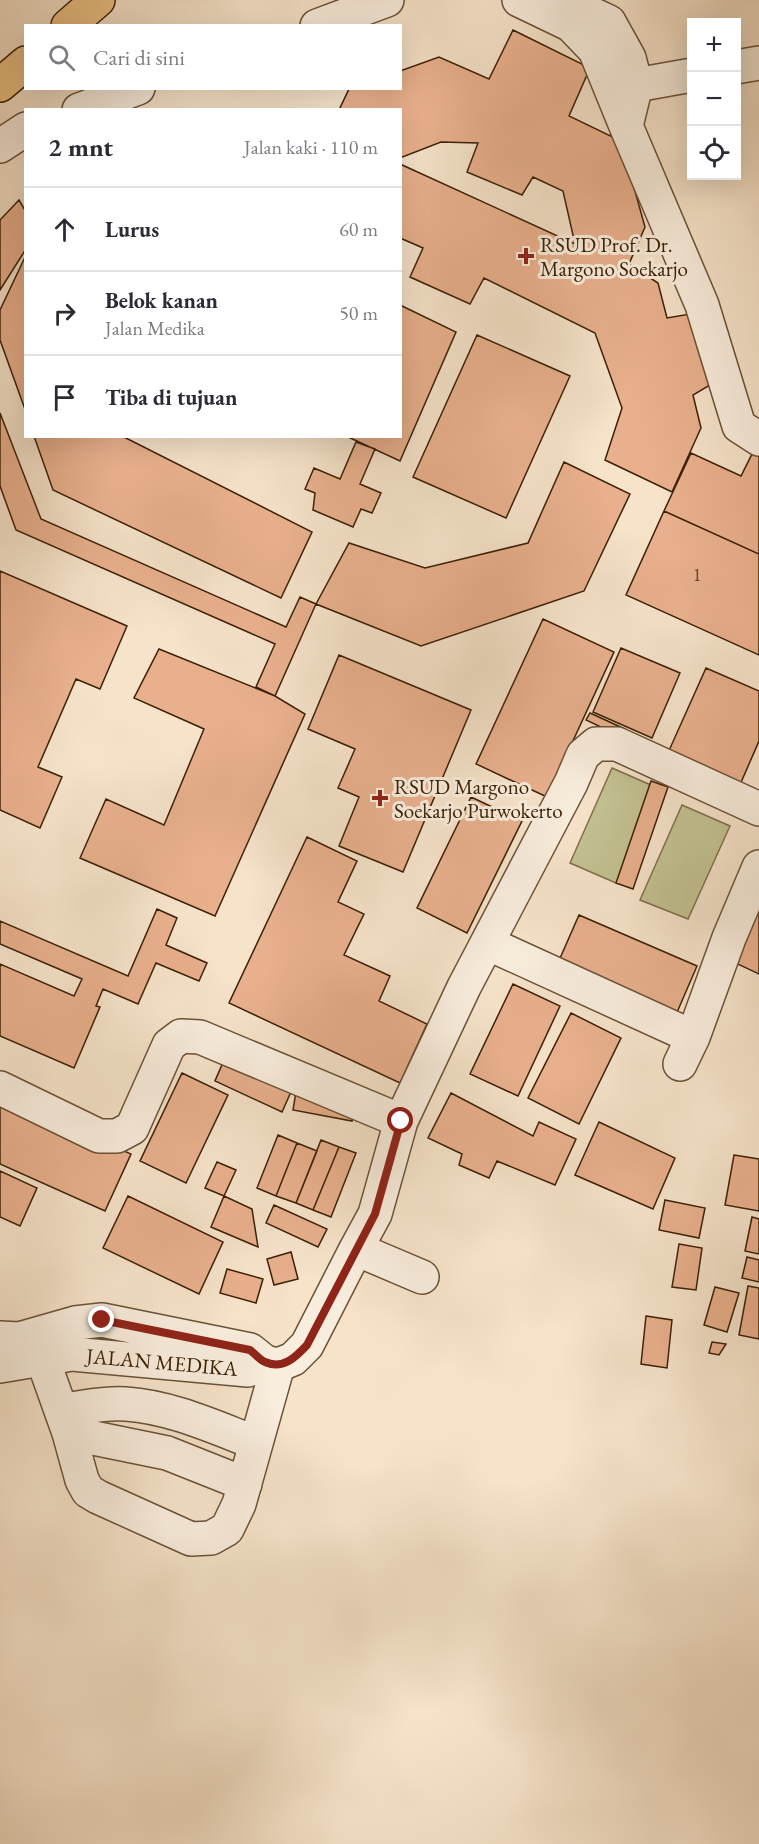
<!DOCTYPE html>
<html lang="id">
<head>
<meta charset="utf-8">
<style>
  :root { --surface:#fff; --page:#f2f2f3; --text:#2b2b33; --muted:#7c7c81; --line:#e1e1e2 }
  body { margin:0; font-family:"EB Garamond",serif; background:var(--page); color:var(--text) }
  .controls { position:absolute; right:18px; top:18px; display:grid; overflow:hidden; border-radius:0px; box-shadow:0 6px 24px #0002 }
  .controls button { width:54px; height:54px; display:grid; place-items:center; padding:0; border:0; border-bottom:2px solid var(--line); background:var(--surface); color:var(--text); font:30px sans-serif }
  .stop { position:absolute; width:18px; height:18px; margin:-14px; border:4px solid #8f2418; border-radius:50%; background:#fff }
  .stop.end { background:#8f2418; border-color:#fff; box-shadow:0 2px 6px #0008 }
  .list { margin:0; padding:0; list-style:none }
  h2 { display:flex; justify-content:space-between; align-items:center; height:78px; margin:0; padding:0 24px; font-size:26px }
  h2 small { font-size:20px; font-weight:400; color:var(--muted) }
  .list li { display:grid; grid-template-columns:39px 1fr auto; gap:18px; align-items:center; box-sizing:border-box; height:84px; padding:0 24px; border-top:2px solid var(--line) }
  .list b { display:block; font-size:22px; white-space:nowrap }
  .list p { margin:0; font-size:20px; white-space:nowrap; color:var(--muted) }
  .list em { font-size:20px; font-style:normal; color:var(--muted) }
  .icon { flex:none; width:33px; height:33px; fill:none; stroke:currentColor; stroke-width:2; stroke-linecap:round; stroke-linejoin:round }
  .map { position:relative; flex:none; width:759px; height:1844px; overflow:hidden }
  .search { position:absolute; background:var(--surface); box-shadow:0 6px 24px #0002; left:24px; top:24px; width:378px; height:66px; display:flex; align-items:center; gap:15px; box-sizing:border-box; padding:0 21px; border-radius:0px; color:var(--muted); font-size:22px }
  .panel { position:absolute; background:var(--surface); box-shadow:0 6px 24px #0002; left:24px; top:108px; width:378px; height:330px; border-radius:0px }
  .map>svg:first-child { display:block }
  .green { fill:#c3c192; stroke:#7f704b; stroke-width:1.5 }
  .building { fill:#e9b08d; stroke:#3b2004; stroke-width:1.5 }
  .lines { fill:none; stroke-linecap:round; stroke-linejoin:round }
  .minor-casing { stroke:#6a5136; stroke-width:36 }
  .major-casing { stroke:#3b2004; stroke-width:36 }
  .minor { stroke:#f9eddd; stroke-width:33 }
  .major { stroke:#ebc285; stroke-width:33 }
  .route { stroke:#8f2418; stroke-width:8 }
  .poi-dot { fill:#8f2418; stroke:#f9eddd; stroke-width:2 }
  .labels { text-anchor:middle; dominant-baseline:central; stroke-width:6; stroke-linejoin:round; paint-order:stroke }
  .number-label { font-size:18px; fill:#664426 }
  .poi-label { font-size:21px; fill:#3b2004; stroke:#f9eddd; text-anchor:start }
  .street-label { font-size:21px; fill:#3b2004; stroke:#f9eddd }
</style>
</head>
<body>
<div class="map">
<svg width="759" height="1844" viewBox="0 0 759 1844">
  <rect width="100%" height="100%" fill="#f6e3ca"/>
  <filter id="stains"><feTurbulence type="fractalNoise" baseFrequency=".00333" numOctaves="4"/><feColorMatrix values="0 0 0 0 .2 0 0 0 0 .09 0 0 0 0 .02 0 0 0 .5 -.17"/></filter>
  <radialGradient id="worn" r=".72"><stop offset=".6" stop-color="#630" stop-opacity="0"/><stop offset="1" stop-color="#630" stop-opacity=".3"/></radialGradient>
  <path class="green" d="M612 768 660 789 616 883 570 863Z
    M682 805 730 826 688 919 640 900Z"/>
  <path class="building" d="M513 30 590 68 569 116 621 141 645 227 629 264 658 283 667 318 702 312 720 379 693 395 701 428 672 492 605 460 622 408 595 333 484 278 470 304 410 277 423 248 400 238V164L575 244 563 191 533 177 522 195 467 172 478 143 441 142 400 158V110H339L349 89 400 88V71L439 57 489 79Z
    M19 200 26 212V249L0 290V220Z
    M26 255V412L0 340V310Z
    M400 305 456 332 400 461 346 436H400Z
    M477 335 570 376 506 518 413 477Z
    M0 413 41 519 286 627 300 597 316 604 275 696 256 687 275 644 16 530 0 486Z
    M34 436H122L312 532 281 598 53 490Z
    M356 442 375 449 360 484 381 493 372 513 361 509 353 527 313 510 315 493 305 489 314 468 340 479Z
    M756 446 759 447V554L664 511 691 453 741 476Z
    M564 462 630 494 584 591 421 646 316 604 349 543 425 568 528 543Z
    M664 511 759 554V655L626 595Z
    M0 571 127 626 100 689 76 679 38 767 62 777 40 828 0 810Z
    M543 619 614 652 547 797 476 764Z
    M621 648 680 673 652 738 593 712Z
    M159 649 275 696 305 714 215 916 80 858 106 799 164 825 204 729 134 698Z
    M339 655 471 710 403 872 339 846 359 797 338 788 355 749 308 729Z
    M706 668 759 691V741L739 787 667 755Z
    M590 713 625 729 622 737 586 720Z
    M651 781 668 787 633 889 616 883Z
    M471 797 522 821 467 933 417 908Z
    M307 837 357 861 338 902 364 914 344 955 390 976 379 1001 427 1024 400 1083 229 1003Z
    M759 882V974L725 958Z
    M157 909 177 918 166 945 207 963 199 981 156 963 138 1004 103 989 96 1006 100 1007 74 1068 0 1036V964L74 996 82 979 0 944V921L128 976Z
    M579 915 697 966 675 1017 557 965Z
    M513 984 560 1006 518 1096 470 1074Z
    M571 1013 621 1038 579 1124 528 1098Z
    M227 1053 295 1083 282 1112 215 1081Z
    M182 1073 228 1095 186 1183 140 1161Z
    M296 1092 355 1103 352 1121 293 1110Z
    M451 1093 533 1136 539 1122 576 1139 555 1185 497 1161 489 1178 459 1165 462 1154 428 1138Z
    M0 1095 131 1154 105 1211 0 1164Z
    M599 1122 675 1158 653 1209 575 1175Z
    M278 1135 297 1143 276 1196 257 1188Z
    M321 1140 339 1147 313 1210 296 1203Z
    M297 1143 317 1151 296 1203 276 1196Z
    M339 1147 356 1153 331 1217 313 1210Z
    M734 1155 759 1159V1211L725 1205Z
    M217 1162 236 1170 224 1196 205 1188Z
    M0 1171 37 1188 20 1226 0 1217Z
    M128 1196 223 1242 199 1294 103 1248Z
    M224 1196 252 1209 258 1247 211 1227Z
    M665 1200 705 1208 699 1238 659 1230Z
    M274 1205 327 1229 318 1247 266 1223Z
    M752 1217 759 1219V1254L745 1251Z
    M679 1244 702 1248 696 1290 672 1287Z
    M291 1252 298 1279 274 1285 267 1259Z
    M747 1257 759 1260V1282L742 1278Z
    M227 1269 263 1279 256 1303 220 1293Z
    M748 1286 759 1288V1339L739 1335Z
    M715 1287 739 1293 727 1332 704 1325Z
    M646 1316 672 1320 667 1368 641 1364Z
    M712 1342 726 1344 719 1355 709 1353Z"/>
  <g class="lines">
    <g class="minor-casing">
      <path id="minor" d="M519 0 571 25 595 50 626 126
        M562 0 609 22 629 58 636 85 626 126 702 305 739 426 759 439
        M317 26 387 0
        M736 67 759 63
        M614 92 636 85 692 75
        M79 110 138 88
        M0 146 26 129
        M487 943 693 1037
        M680 1064 693 1037 729 938 759 867
        M0 1088 99 1136H117L132 1128 169 1045 181 1036 200 1037 401 1121 464 987 571 783 583 755 596 744H617L759 809
        M401 1121 375 1214 356 1249 422 1277
        M38 1334 43 1360 69 1433 82 1480 88 1491 98 1497 191 1539 211 1538 227 1529 239 1504 278 1365
        M0 1338 19 1339 75 1323 102 1320 250 1350 265 1362 278 1365 293 1359 307 1345 356 1249
        M0 1366 72 1354 248 1370 263 1363
        M61 1410C82 1408 105 1402 126 1404 171 1407 214 1427 256 1443
        M69 1433 167 1453 245 1484"/>
    </g>
    <g class="major-casing">
      <path id="major" d="M68 26 98 0
        M0 85 26 63"/>
    </g>
    <use href="#minor" class="minor"/>
    <use href="#major" class="major"/>
  </g>
  <g class="lines">
    <path class="route" d="M102 1320 250 1350C254 1353 260 1360 265 1362 283 1370 296 1357 307 1345L375 1214 401 1121"/>
  </g>
  <g class="poi-dot">
    <path d="M523 247h6v6h6v6h-6v6h-6v-6h-6v-6h6z"/>
    <path d="M377 789h6v6h6v6h-6v6h-6v-6h-6v-6h6z"/>
  </g>
  <g class="labels">
    <g class="number-label">
      <text x="697" y="574">1</text>
    </g>
    <g class="poi-label">
      <text x="540" y="244">RSUD Prof. Dr.<tspan x="540" dy="24">Margono Soekarjo</tspan></text>
      <text x="394" y="786">RSUD Margono<tspan x="394" dy="24">Soekarjo Purwokerto</tspan></text>
    </g>
    <g class="street-label">
      <text transform="translate(162 1362) rotate(5)">JALAN MEDIKA</text>
    </g>
  </g>
  <rect width="100%" height="100%" filter="url(#stains)"/>
  <rect width="100%" height="100%" fill="url(#worn)"/>
</svg>
<div class="controls">
<button>+</button>
<button>−</button>
<button><svg class="icon" aria-label="locate" viewBox="0 0 24 24"><circle cx="12" cy="12" r="6"/><path d="M12 2v4M12 18v4M2 12h4M18 12h4"/></svg></button>
</div>
<div class="stop" style="left:401px;top:1121px"></div>
<div class="stop end" style="left:102px;top:1320px"></div>
<div class="search"><svg class="icon" aria-label="search" viewBox="0 0 24 24"><circle cx="10" cy="10" r="6"/><path d="M15 15l6 6"/></svg>Cari di sini</div>
<section class="panel">
<h2>2 mnt<small>Jalan kaki · 110 m</small></h2>
<ul class="list">
<li><svg class="icon" aria-label="ahead" viewBox="0 0 24 24"><path d="M12 20V5M6 11l6-6 6 6"/></svg><div><b>Lurus</b></div><em>60 m</em></li>
<li><svg class="icon" aria-label="right" viewBox="0 0 24 24"><path d="M7 20v-9h11M14 6l5 5-5 5"/></svg><div><b>Belok kanan</b><p>Jalan Medika</p></div><em>50 m</em></li>
<li><svg class="icon" aria-label="arrive" viewBox="0 0 24 24"><path d="M6 21V4h12l-3 4 3 4H6"/></svg><div><b>Tiba di tujuan</b></div></li>
</ul>
</section>
</div>
</body>
</html>
